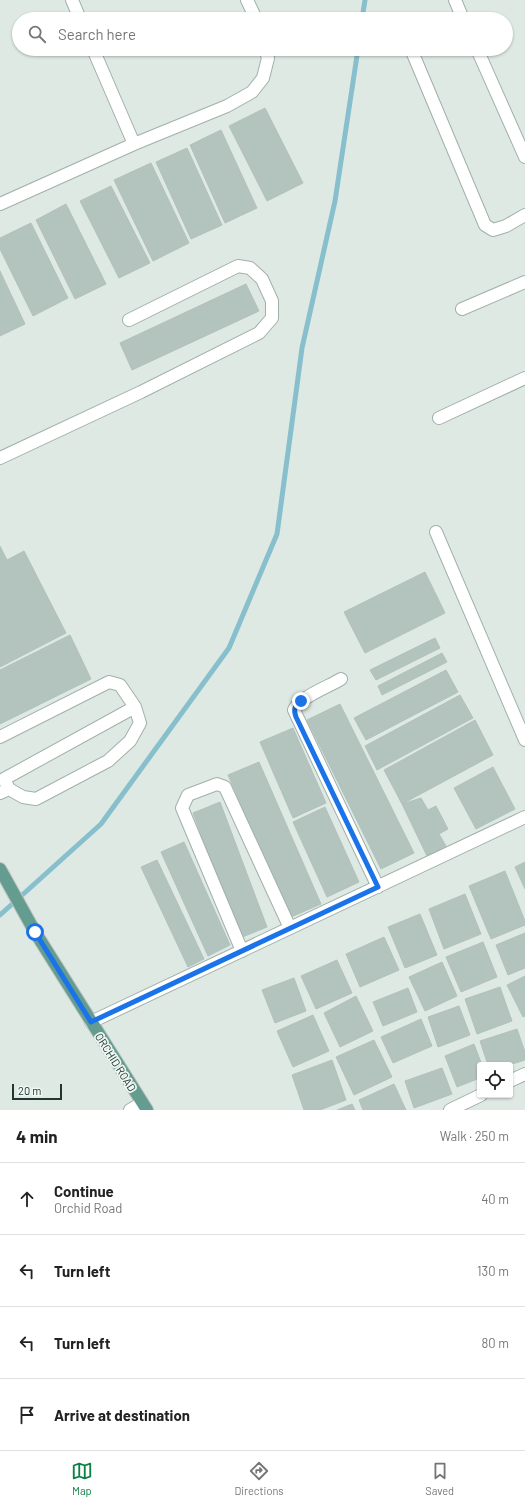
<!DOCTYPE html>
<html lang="en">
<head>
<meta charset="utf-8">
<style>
  :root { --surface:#fff; --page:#f6f6f6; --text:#222; --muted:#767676; --line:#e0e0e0; --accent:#0b8043 }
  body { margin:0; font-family:Barlow,sans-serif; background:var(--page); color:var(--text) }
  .controls { position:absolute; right:12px; bottom:12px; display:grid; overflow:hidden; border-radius:4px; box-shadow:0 1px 3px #0004 }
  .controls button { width:36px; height:36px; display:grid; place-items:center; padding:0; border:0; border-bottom:1px solid var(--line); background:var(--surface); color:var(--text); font:20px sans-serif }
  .scale { position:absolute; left:12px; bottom:10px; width:50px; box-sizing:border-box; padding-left:4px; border:2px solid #203732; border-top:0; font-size:11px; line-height:14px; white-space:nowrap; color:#203732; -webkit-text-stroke:3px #eef6f2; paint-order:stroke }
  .stop { position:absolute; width:12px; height:12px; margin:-9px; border:3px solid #1a73e8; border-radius:50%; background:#fff }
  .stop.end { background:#1a73e8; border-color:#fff; box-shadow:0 1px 4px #0008 }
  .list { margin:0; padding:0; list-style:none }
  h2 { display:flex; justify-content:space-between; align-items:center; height:52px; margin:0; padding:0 16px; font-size:17px }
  h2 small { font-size:13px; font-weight:400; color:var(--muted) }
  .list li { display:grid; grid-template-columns:26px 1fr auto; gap:12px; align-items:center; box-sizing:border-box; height:72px; padding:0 16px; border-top:1px solid var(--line) }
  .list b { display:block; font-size:15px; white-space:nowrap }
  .list p { margin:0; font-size:13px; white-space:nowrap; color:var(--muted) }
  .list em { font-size:13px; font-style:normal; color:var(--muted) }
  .icon { flex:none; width:22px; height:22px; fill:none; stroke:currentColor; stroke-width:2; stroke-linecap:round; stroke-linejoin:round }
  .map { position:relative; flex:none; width:525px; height:1110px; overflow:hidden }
  .search { position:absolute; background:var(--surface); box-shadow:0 1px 3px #0004; left:12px; right:12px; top:12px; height:44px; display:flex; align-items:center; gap:10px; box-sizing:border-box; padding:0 14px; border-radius:22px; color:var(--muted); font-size:15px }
  .sheet { height:340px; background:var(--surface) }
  nav { display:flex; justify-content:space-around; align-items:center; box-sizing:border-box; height:56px; border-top:1px solid var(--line); background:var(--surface); font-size:11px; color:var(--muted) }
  nav a { display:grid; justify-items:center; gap:2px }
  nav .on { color:var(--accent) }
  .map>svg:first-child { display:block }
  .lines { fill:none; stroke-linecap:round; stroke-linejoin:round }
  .stream { stroke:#87bfcc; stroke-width:5 }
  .building { fill:#b3c3bd; stroke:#b1c2bb }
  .minor-casing { stroke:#a1b0ab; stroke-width:14 }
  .major-casing { stroke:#bcc3c2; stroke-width:14 }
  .minor { stroke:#fff; stroke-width:12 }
  .major { stroke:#649d90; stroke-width:12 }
  .route { stroke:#1a73e8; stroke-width:5 }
  .labels { text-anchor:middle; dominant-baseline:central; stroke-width:3.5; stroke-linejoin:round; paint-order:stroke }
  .street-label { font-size:11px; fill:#203732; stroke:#eef6f2 }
</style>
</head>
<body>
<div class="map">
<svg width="525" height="1110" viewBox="0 0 525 1110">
  <rect width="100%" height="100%" fill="#dee9e4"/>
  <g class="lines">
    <path class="stream" d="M362 19 365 0
      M0 915 101 824 229 648 277 534 302 348 335 201 358 49"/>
  </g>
  <path class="building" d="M265 108 303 183 267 201 229 126Z
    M221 130 257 208 225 223 190 145Z
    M187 148 222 225 191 239 156 162Z
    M151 163 189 243 153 261 114 180Z
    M111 186 150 263 119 278 80 201Z
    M66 204 106 284 75 299 36 220Z
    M31 223 68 298 33 316 0 249V238Z
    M0 271 25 324 0 336Z
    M246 284 259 311 132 370 120 343Z
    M0 546 7 560 24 551 66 633 0 667Z
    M425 572 445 613 365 653 344 612Z
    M70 635 91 679 0 724V670Z
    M435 638 440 648 376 680 370 670Z
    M442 653 447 662 382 695 378 686Z
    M446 670 458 692 366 740 354 718Z
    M460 695 473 718 377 770 365 746Z
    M340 704 414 853 381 869 307 720Z
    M475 720 493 755 402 804 384 770Z
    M293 728 326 803 293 818 260 742Z
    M259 762 321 904 291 917 228 775Z
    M493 767 515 809 476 829 454 788Z
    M421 798 428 810 436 806 448 829 439 834 446 846 427 856 402 804Z
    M220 802 267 927 240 938 193 813Z
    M325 807 359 882 327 897 293 822Z
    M184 842 230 945 208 956 161 852Z
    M157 860 204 959 188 967 141 867Z
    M525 862V889L515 867Z
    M505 871 525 921V925L491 939 469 886Z
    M465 894 481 934 444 949 429 909Z
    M420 914 437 955 405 968 388 927Z
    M525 933V968L508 975 496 945Z
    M384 937 399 970 360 987 346 954Z
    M483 942 497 977 461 992 446 957Z
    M337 960 352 993 316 1009 301 976Z
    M442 962 457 996 425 1011 409 977Z
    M525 976V1016L523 1017 507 985Z
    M294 978 306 1011 275 1023 262 990Z
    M500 987 512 1021 477 1034 465 999Z
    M408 988 417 1012 383 1026 373 1002Z
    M356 996 373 1031 340 1047 324 1013Z
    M459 1006 470 1035 438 1047 428 1017Z
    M313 1015 329 1051 293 1067 277 1031Z
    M421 1019 432 1046 393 1063 381 1037Z
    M517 1029 525 1052V1060L509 1065H488L480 1041Z
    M374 1040 392 1077 354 1095 336 1057Z
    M474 1044 482 1065H480V1078L457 1087 445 1056Z
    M332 1060 346 1100 320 1110H304L292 1075Z
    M442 1068 452 1094 414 1108 405 1081Z
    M394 1084 406 1110H363L359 1100Z
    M352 1104 355 1110H337Z"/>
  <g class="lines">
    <g class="minor-casing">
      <path id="minor" d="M72 0 80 19
        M247 0 256 19
        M455 0 463 19
        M93 49 134 144
        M411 49 485 225 493 230 506 226 525 215
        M477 49 525 157
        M0 204 134 144 227 106 252 92 263 78 268 58 265 49
        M462 309 525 282
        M439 418 525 378
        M0 458 141 392 259 333 272 318V301L262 279 250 268 238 266 129 320
        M436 532 525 740
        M341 679C330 686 298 698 294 710L378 887
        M0 737 109 682 120 685 135 707
        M4 779 135 707 140 723 130 741 108 761 36 799 23 797 9 789
        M0 793 9 789 5 781
        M242 951 182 808 188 795 217 784 225 787 290 928
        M91 1022 525 817
        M510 1081 525 1074
        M130 1110 142 1103
        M450 1110 481 1095"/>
    </g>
    <g class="major-casing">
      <path id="major" d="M0 869 35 932 147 1110"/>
    </g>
    <use href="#minor" class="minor"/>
    <use href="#major" class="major"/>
  </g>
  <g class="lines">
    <path class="route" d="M35 932 91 1022 378 887 296 717C293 709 295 706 301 701"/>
  </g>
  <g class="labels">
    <g class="street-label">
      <text transform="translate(116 1062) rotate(58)">ORCHID ROAD</text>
    </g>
  </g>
</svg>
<div class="controls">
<button><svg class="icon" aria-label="locate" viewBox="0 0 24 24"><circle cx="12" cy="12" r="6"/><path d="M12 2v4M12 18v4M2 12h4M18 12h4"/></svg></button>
</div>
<div class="scale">20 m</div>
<div class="stop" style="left:35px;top:932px"></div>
<div class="stop end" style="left:301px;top:701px"></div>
<div class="search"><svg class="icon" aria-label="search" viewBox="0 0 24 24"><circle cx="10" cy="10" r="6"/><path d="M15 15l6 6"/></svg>Search here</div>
</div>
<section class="sheet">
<h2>4 min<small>Walk · 250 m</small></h2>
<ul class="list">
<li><svg class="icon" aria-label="ahead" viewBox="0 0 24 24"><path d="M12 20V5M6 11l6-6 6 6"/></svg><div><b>Continue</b><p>Orchid Road</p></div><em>40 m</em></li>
<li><svg class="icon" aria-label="left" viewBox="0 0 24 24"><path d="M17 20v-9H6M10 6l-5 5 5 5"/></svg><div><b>Turn left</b></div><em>130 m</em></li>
<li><svg class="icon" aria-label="left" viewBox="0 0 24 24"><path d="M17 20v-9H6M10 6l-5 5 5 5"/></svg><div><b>Turn left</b></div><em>80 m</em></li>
<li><svg class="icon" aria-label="arrive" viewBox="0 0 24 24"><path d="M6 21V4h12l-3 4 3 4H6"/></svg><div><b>Arrive at destination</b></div></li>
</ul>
</section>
<nav>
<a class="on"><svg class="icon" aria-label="map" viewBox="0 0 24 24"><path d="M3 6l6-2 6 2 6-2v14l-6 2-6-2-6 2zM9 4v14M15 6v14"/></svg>Map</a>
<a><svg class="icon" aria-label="directions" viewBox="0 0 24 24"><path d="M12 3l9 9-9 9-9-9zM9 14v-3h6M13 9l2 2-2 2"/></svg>Directions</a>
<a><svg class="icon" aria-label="saved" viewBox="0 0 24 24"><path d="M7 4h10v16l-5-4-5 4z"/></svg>Saved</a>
</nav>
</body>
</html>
